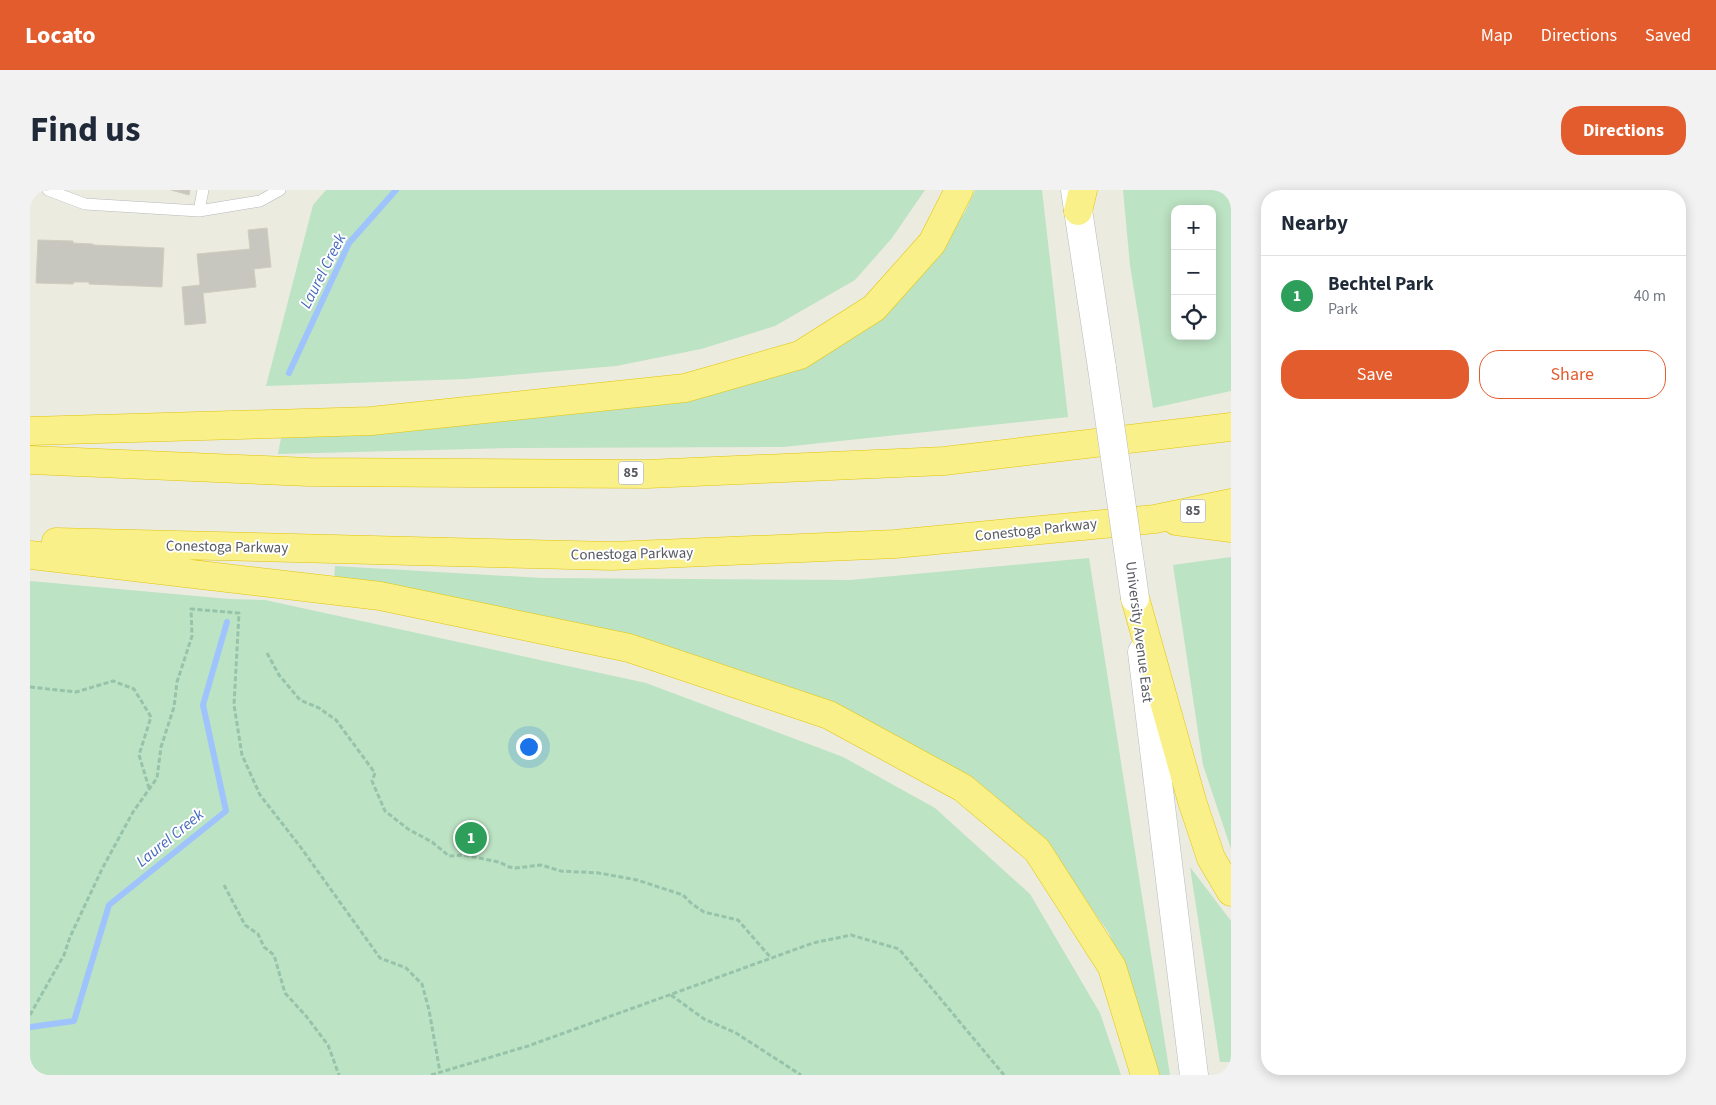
<!DOCTYPE html>
<html lang="en">
<head>
<meta charset="utf-8">
<style>
  :root { --surface:#fff; --page:#f2f2f3; --text:#1f2937; --muted:#747a83; --line:#e0e1e3; --accent:#e35c2e }
  body { margin:0; font-family:"Source Sans 3",sans-serif; background:var(--page); color:var(--text) }
  .controls { position:absolute; right:15px; top:15px; display:grid; overflow:hidden; border-radius:10px; box-shadow:0 2px 12px #0003 }
  .controls button { width:45px; height:45px; display:grid; place-items:center; padding:0; border:0; border-bottom:1px solid var(--line); background:var(--surface); color:var(--text); font:25px sans-serif }
  .you { position:absolute; left:498px; top:556px; width:18px; height:18px; margin:-12px; border:4px solid #fff; border-radius:50%; background:#1a73e8; box-shadow:0 0 0 8px #1a73e833 }
  .badge { display:grid; place-items:center; width:32px; height:32px; border-radius:50%; background:var(--accent); color:#fff; font-size:16px; font-weight:700 }
  .pin { position:absolute; translate:-50% -50%; border:2px solid #fff; box-shadow:0 1px 5px #0006 }
  .list { margin:0; padding:0; list-style:none }
  h2 { display:flex; justify-content:space-between; align-items:center; height:65px; margin:0; padding:0 20px; font-size:21px }
  h2 small { font-size:16px; font-weight:400; color:var(--muted) }
  .list li { display:grid; grid-template-columns:32px 1fr auto; gap:15px; align-items:center; box-sizing:border-box; height:80px; padding:0 20px; border-top:1px solid var(--line) }
  .list b { display:block; font-size:19px; white-space:nowrap }
  .list p { margin:0; font-size:16px; white-space:nowrap; color:var(--muted) }
  .list em { font-size:16px; font-style:normal; color:var(--muted) }
  .actions { display:flex; gap:10px; padding:15px 20px }
  .actions a { flex:1; padding:11px 0; border:1px solid var(--accent); border-radius:20px; text-align:center; font-size:18px; color:var(--accent) }
  .actions .main { background:var(--accent); color:#fff }
  .icon { flex:none; width:28px; height:28px; fill:none; stroke:currentColor; stroke-width:2; stroke-linecap:round; stroke-linejoin:round }
  .map { position:relative; flex:none; width:1201px; height:885px; overflow:hidden; border-radius:20px }
  header { display:flex; align-items:center; gap:30px; box-sizing:border-box; height:70px; padding:0 25px; background:var(--accent); color:#fff }
  header strong { font-size:24px }
  nav { display:flex; gap:28px; margin-inline-start:auto; font-size:18px }
  .intro { display:flex; align-items:center; justify-content:space-between; box-sizing:border-box; height:120px; padding:0 30px }
  h1 { margin:0; font-size:35px }
  .button { padding:12px 22px; border-radius:20px; background:var(--accent); color:#fff; font-size:18px; font-weight:700 }
  main { display:flex; gap:30px; padding:0 30px }
  aside { flex:1; background:var(--surface); border-radius:20px; box-shadow:0 2px 12px #0003 }
  .map>svg:first-child { display:block }
  .green { fill:#bce3c3; fill-rule:evenodd }
  .lines { fill:none; stroke-linecap:round; stroke-linejoin:round }
  .stream { stroke:#9fc3fc; stroke-width:6 }
  .building { fill:#c8c7bf; stroke:#cfcdbe }
  .service-casing { stroke:#b7b8be; stroke-width:12 }
  .secondary-casing { stroke:#b8bac1; stroke-width:29 }
  .motorway-casing { stroke:#e3c507; stroke-width:29 }
  .path { stroke:#96c3aa; stroke-width:3; stroke-dasharray:5 2.5; stroke-linecap:butt }
  .service { stroke:#fff; stroke-width:11 }
  .secondary { stroke:#fff; stroke-width:28 }
  .motorway { stroke:#f9f089; stroke-width:28 }
  .secondary-bridge-casing { stroke:#b8bac1; stroke-width:29; stroke-linecap:butt }
  .secondary-bridge { stroke:#fff; stroke-width:28 }
  .labels { text-anchor:middle; dominant-baseline:central; stroke-width:4; stroke-linejoin:round; paint-order:stroke }
  .shield { fill:#fff; stroke:#8a8c90; stroke-width:1 }
  .shield-label { font-size:14px; font-weight:bold; fill:#585a60 }
  .street-label { font-size:15px; fill:#585a60; stroke:#fff }
  .water-label { font-size:16px; font-style:italic; fill:#4369bd; stroke:#fff }
</style>
</head>
<body>
<header>
<strong>Locato</strong>
<nav><a>Map</a><a>Directions</a><a>Saved</a></nav>
</header>
<div class="intro"><h1>Find us</h1><a class="button">Directions</a></div>
<main>
<div class="map">
<svg width="1201" height="885" viewBox="0 0 1201 885">
  <rect width="100%" height="100%" fill="#ebebdf"/>
  <path class="green" d="M296 0H895L862 48 825 90 745 136 671 159 586 176 435 189 236 196 283 15Z
    M945 0H1012L1038 227 753 257 483 258 248 264 251 248 501 227 680 205 900 72 935 22Z
    M1093 0H1201V201L1123 218 1100 75ZM1145 19H1182V146H1145Z
    M1201 367V659L1173 575 1143 375Z
    M1059 368 1140 885H1127L1105 811 1079 743 1017 657 823 526 304 389 305 376 512 388 820 390Z
    M0 391 199 409 235 410 616 493 813 567 905 618 1000 704 1070 823 1091 885H0Z
    M1160 677 1201 731V872H1190Z"/>
  <g class="lines">
    <path class="stream" d="M259 183 319 53 366 0
      M0 837 44 831 79 715 196 621 173 515 197 432"/>
  </g>
  <path class="building" d="M141 0H160L159 5Z
    M237 38 241 77 224 79 226 97 173 103 176 133 155 135 152 97 170 95 167 64 220 59 218 40Z
    M8 50 43 51V53L63 54V55L134 58 132 97 59 94V92H44L43 94 6 93Z"/>
  <g class="lines">
    <g class="service-casing">
      <path id="service" d="M18 0 55 14 169 21 230 11 250 0
        M169 21 173 0"/>
    </g>
    <g class="secondary-casing">
      <path id="secondary" d="M1045 0 1072 178
        M1112 462 1164 885"/>
    </g>
    <g class="motorway-casing">
      <path id="motorway" d="M1048 21 1053 0
        M0 241 341 231 655 198 770 165 844 118 902 53 929 0
        M0 270 279 282 617 284 914 271 1201 237
        M1146 331 1201 338
        M26 352 582 366 865 354 1125 329 1201 313
        M0 365 350 406 599 458 799 525 933 598 1007 660 1082 777 1115 885
        M1105 408 1162 611 1181 668 1201 702"/>
    </g>
    <path class="path" d="M237 463 249 485 270 510 289 518 306 530 345 583 342 591 355 621 378 639 402 652 419 666 434 665 469 672 479 677 486 678 511 675 531 681 569 683 607 690 653 705 662 714 674 722 708 730 741 768
      M0 497 46 502 83 491 104 499 121 527 109 565 119 598
      M194 695 215 735 228 744 234 757 244 765 255 803 276 826 298 855 309 885
      M641 805 674 829 706 843 771 885
      M0 825 34 765 40 747 72 679 103 622 127 588 131 557 144 517 147 492 162 446 161 419 209 423 204 515 212 565 230 605 269 655 350 768 376 778 392 794 399 820 410 882
      M401 885 498 856 783 753 821 745 869 759 974 885"/>
    <use href="#service" class="service"/>
    <use href="#secondary" class="secondary"/>
    <use href="#motorway" class="motorway"/>
    <g class="secondary-bridge-casing">
      <path id="secondary-bridge" d="M1072 178 1105 408"/>
    </g>
    <use href="#secondary-bridge" class="secondary-bridge"/>
  </g>
  <g class="labels">
    <g class="shield">
      <rect x="588.5" y="271.5" width="25" height="23" rx="4"/>
      <rect x="1150.5" y="309.5" width="25" height="23" rx="4"/>
    </g>
    <g class="shield-label">
      <text x="601" y="283">85</text>
      <text x="1163" y="321">85</text>
    </g>
    <g class="street-label">
      <text transform="translate(1006 340) rotate(-6)">Conestoga Parkway</text>
      <text transform="translate(197 357) rotate(1)">Conestoga Parkway</text>
      <text transform="translate(602 364) rotate(-1)">Conestoga Parkway</text>
      <text transform="translate(1109 442) rotate(83)">University Avenue East</text>
    </g>
    <g class="water-label">
      <text transform="translate(293 81) rotate(-63)">Laurel Creek</text>
      <text transform="translate(140 648) rotate(-39)">Laurel Creek</text>
    </g>
  </g>
</svg>
<div class="controls">
<button>+</button>
<button>−</button>
<button><svg class="icon" aria-label="locate" viewBox="0 0 24 24"><circle cx="12" cy="12" r="6"/><path d="M12 2v4M12 18v4M2 12h4M18 12h4"/></svg></button>
</div>
<div class="you"></div>
<div class="pin badge" style="left:441px;top:648px;background:#2e9e5b">1</div>
</div>
<aside>
<h2>Nearby<small></small></h2>
<ul class="list">
<li><span class="badge" style="background:#2e9e5b">1</span><div><b>Bechtel Park</b><p>Park</p></div><em>40 m</em></li>
</ul>
<div class="actions"><a class="main">Save</a><a>Share</a></div>
</aside>
</main>
</body>
</html>
